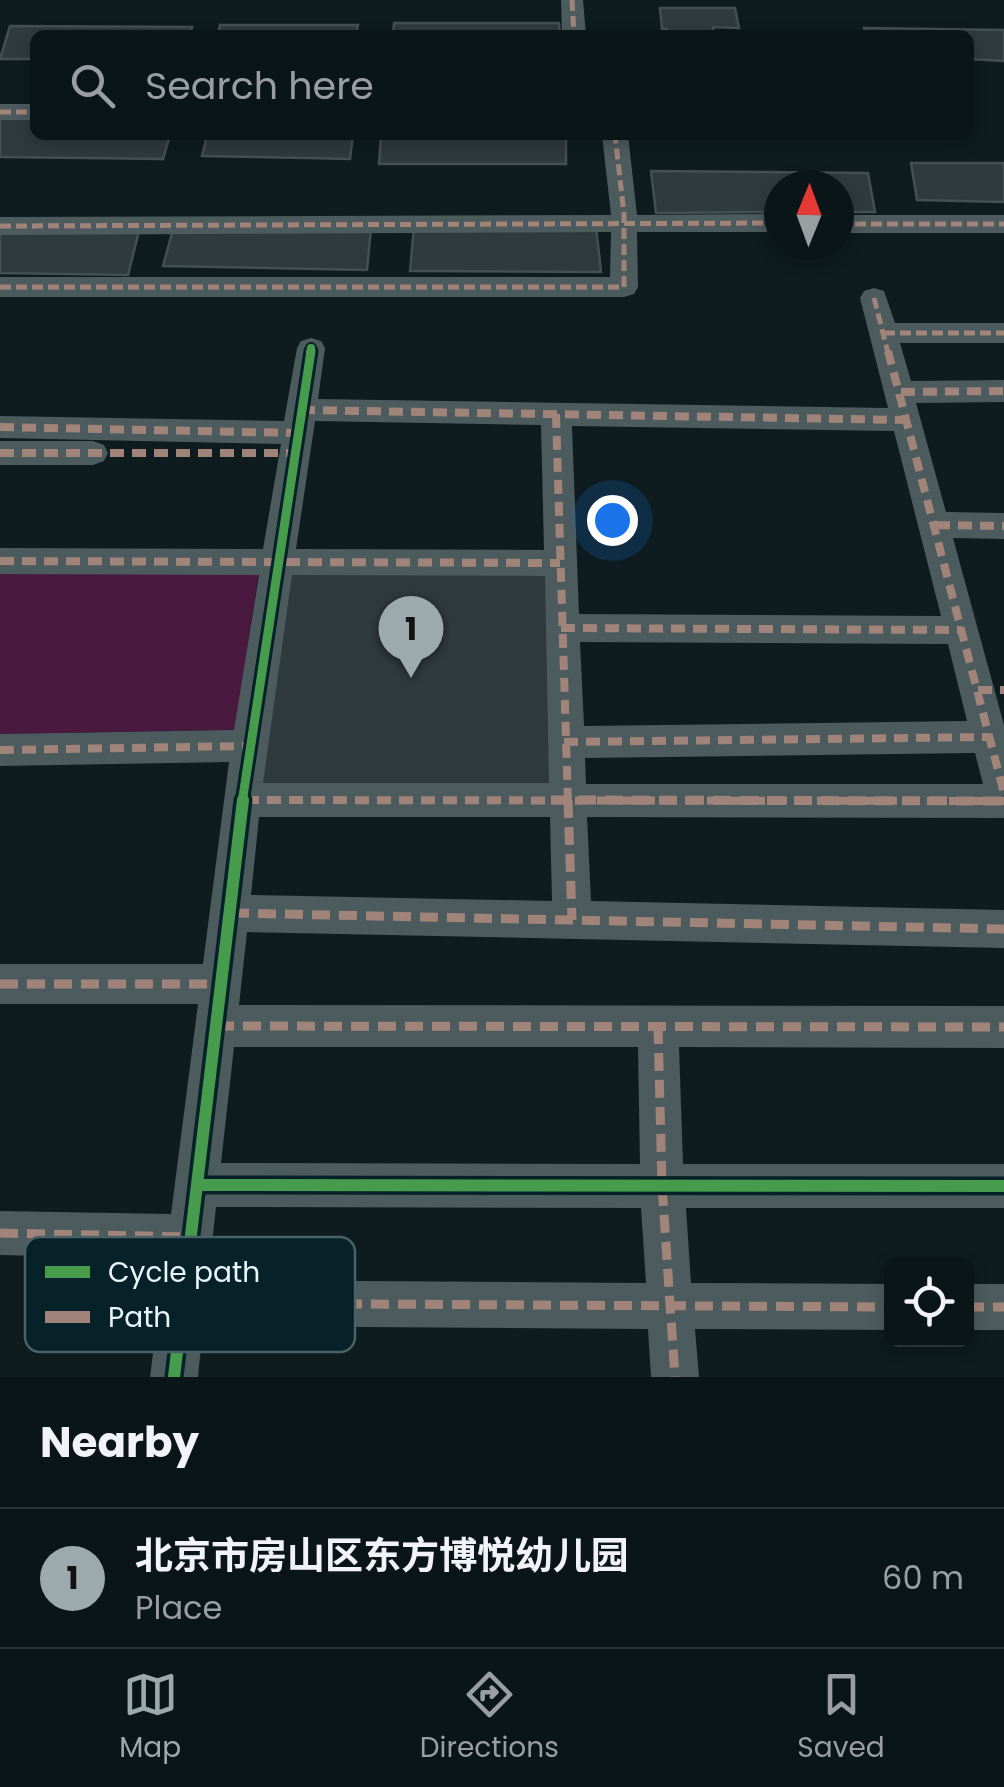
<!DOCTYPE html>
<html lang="en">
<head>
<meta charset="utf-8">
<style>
  :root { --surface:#0a1517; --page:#131e20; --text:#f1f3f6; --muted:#999fa1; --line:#2a3436; --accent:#9caaae }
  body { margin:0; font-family:Poppins,"Noto Sans SC",sans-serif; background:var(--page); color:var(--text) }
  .controls { position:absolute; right:30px; bottom:30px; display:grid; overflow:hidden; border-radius:15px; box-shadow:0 5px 15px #0003 }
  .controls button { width:90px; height:90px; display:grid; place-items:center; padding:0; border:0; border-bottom:2px solid var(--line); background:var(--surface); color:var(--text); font:50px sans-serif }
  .compass { position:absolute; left:764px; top:170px; width:90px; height:90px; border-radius:50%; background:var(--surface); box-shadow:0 5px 15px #0003; rotate:1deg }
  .you { position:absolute; left:612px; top:520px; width:35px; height:35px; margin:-25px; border:8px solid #fff; border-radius:50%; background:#1a73e8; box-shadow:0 0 0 15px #1a73e833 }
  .badge { display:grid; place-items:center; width:65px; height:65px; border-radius:50%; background:var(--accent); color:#111; font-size:32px; font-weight:700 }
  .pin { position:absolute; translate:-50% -82px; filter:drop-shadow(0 2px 5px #0008) }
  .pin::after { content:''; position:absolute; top:52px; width:35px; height:30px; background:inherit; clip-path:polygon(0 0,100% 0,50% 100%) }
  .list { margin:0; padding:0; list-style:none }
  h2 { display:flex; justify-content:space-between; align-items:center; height:130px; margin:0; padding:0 40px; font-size:42px }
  h2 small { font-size:32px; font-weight:400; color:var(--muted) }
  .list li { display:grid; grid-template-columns:65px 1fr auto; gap:30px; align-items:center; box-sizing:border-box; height:140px; padding:0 40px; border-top:2px solid var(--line) }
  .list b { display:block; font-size:38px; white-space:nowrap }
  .list p { margin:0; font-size:32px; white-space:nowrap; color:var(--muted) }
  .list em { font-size:32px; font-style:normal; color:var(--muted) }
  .icon { flex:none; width:55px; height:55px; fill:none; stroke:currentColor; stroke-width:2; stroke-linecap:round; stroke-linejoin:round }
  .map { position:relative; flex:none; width:1004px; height:1377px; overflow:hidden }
  .search { position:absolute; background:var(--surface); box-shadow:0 5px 15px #0003; left:30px; right:30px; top:30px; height:110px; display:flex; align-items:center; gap:25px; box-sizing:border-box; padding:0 35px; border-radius:15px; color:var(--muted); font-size:38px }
  .sheet { height:270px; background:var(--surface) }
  nav { display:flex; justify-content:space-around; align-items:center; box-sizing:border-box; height:140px; border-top:2px solid var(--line); background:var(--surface); font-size:28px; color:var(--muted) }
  nav a { display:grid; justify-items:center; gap:5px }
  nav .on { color:var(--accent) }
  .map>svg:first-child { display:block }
  .green { fill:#49193f }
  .building { fill:#2f3a3d; stroke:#434f52; stroke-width:2.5 }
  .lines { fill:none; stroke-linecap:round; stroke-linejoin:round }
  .minor { fill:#4c5b5e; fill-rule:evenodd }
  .quiet-far2 { stroke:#a18479; stroke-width:5; stroke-dasharray:11 5; stroke-linecap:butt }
  .quiet-far1 { stroke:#a18479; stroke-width:8; stroke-dasharray:14 8; stroke-linecap:butt }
  .quiet { stroke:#a18479; stroke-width:9; stroke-dasharray:18 9; stroke-linecap:butt }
  .cycleway-far2-casing { stroke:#062127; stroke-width:12 }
  .cycleway-far1-casing { stroke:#062127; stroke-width:15 }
  .cycleway-casing { stroke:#062127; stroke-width:19 }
  .cycleway-far2 { stroke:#469c4c; stroke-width:8 }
  .cycleway-far1 { stroke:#469c4c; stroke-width:9 }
  .cycleway { stroke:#469c4c; stroke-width:12 }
  .key { fill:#062127; stroke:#4a6167; stroke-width:2.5 }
  .key-label { font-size:28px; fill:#e8f7fb }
</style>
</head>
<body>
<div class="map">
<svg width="1004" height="1377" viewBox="0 0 1004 1377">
  <rect width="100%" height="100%" fill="#0e1c1f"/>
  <path class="green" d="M0 569 259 570 235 730 0 734Z"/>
  <path class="building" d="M660 8H735L739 28 713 27 714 35H669L667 29H662Z
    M394 23H559L560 35H393Z
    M220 25H358L356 35H218Z
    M10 26 192 27 189 35H35V59H0Z
    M864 28 1004 30V61L969 59V35H866Z
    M0 118 35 119V135H170L163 159 0 157Z
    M207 135H353L350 159 202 156Z
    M381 135H566V164H379Z
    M911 163H1004V202L917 200Z
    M651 171 868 173 875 212H839V185H779V212L656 213Z
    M174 226 371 228 367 270 163 266Z
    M414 226 596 227 601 272 410 271Z
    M0 230 139 231 128 275 0 273Z
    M283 567 552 568 555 791 255 788Z"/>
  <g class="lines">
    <path class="minor" d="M561 0H583L586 35H562Z
      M0 104H35V120H0Z
      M602 135H628L637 215 779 214V232H637L638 287 634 294 624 297H0V277H610L611 232 0 235V217L611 215Z
      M839 215H1004V233H839Z
      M874 288 884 291 895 323H1004V343H900L911 381 1004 380V402L916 403 946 512 1004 513V539L953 538 1004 725V818L587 817 591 901 1004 910V948L247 932 239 1005 1004 1006V1048L679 1047 683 1164H1004V1208H686L691 1283 892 1284V1330L695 1329 699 1377H651L648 1329 203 1326 198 1377H150L165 1259 0 1255V1211L171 1214 198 1004H0V964H203L229 762 0 766V734L234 730 259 575 0 574V548L263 549 281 444 0 438V416L284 421 297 348 301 341 311 338 321 341 325 348 318 399 888 408 860 298 864 291ZM315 421 541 425 544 550 296 549ZM572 426 894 431 941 616 579 614ZM292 575 545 576 549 783H263ZM580 642 948 644 967 721 584 726ZM975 753 983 784H586L585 758ZM259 817H550L552 901 251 895ZM234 1047H638L640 1164 221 1163ZM216 1207 641 1208 646 1283 208 1280Z
      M0 441H93L104 445 108 453 104 461 93 465H0Z
      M966 1284H1004V1330H966Z"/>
    <path class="quiet-far2" d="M572 0 574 35
      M0 112H35
      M839 224H1004
      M0 226 779 223
      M0 287H624V214L615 135
      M874 298 888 353
      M884 333H1004"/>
    <path class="quiet-far1" d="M888 351 1004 793
      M901 392 1004 391
      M301 410 909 420
      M556 414 568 803
      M0 427 297 433
      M0 453H294
      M936 525 1004 526
      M0 561 560 563
      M561 628 962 630
      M978 690H1004
      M564 742 990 737
      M0 750 249 746
      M245 800 1004 801"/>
    <path class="quiet" d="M551 800 1004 801
      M568 800 572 920
      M231 913 1004 929
      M0 984H222
      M216 1026 1004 1027
      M658 1026 662 1186 675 1377
      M0 1233 190 1237
      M182 1303 892 1307
      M966 1307H1004"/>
    <g class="cycleway-far2-casing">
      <path id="cycleway-far2" d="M310 353 311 348"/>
    </g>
    <g class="cycleway-far1-casing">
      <path id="cycleway-far1" d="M242 803 311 351"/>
    </g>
    <g class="cycleway-casing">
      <path id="cycleway" d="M197 1185 1004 1186
        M174 1377 243 800"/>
    </g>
    <use href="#cycleway-far2" class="cycleway-far2"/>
    <use href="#cycleway-far1" class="cycleway-far1"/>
    <use href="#cycleway" class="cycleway"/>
  </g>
  <rect x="25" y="1237" width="330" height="115" rx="15" class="key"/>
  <rect x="45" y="1266" width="45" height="12" fill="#469c4c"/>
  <rect x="45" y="1311" width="45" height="12" fill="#a18479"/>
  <g class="key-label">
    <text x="108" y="1282">Cycle path</text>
    <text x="108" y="1327">Path</text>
  </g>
</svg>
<div class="controls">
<button><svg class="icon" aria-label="locate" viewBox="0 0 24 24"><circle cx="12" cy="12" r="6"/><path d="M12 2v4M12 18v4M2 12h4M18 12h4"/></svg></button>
</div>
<svg class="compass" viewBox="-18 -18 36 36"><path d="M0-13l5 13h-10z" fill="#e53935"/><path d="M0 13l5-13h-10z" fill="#999fa1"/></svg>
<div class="you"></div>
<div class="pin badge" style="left:411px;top:678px">1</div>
<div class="search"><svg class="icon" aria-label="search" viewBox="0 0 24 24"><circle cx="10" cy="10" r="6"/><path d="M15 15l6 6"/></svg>Search here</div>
</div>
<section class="sheet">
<h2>Nearby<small></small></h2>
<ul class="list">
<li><span class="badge">1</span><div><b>北京市房山区东方博悦幼儿园</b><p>Place</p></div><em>60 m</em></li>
</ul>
</section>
<nav>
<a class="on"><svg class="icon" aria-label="map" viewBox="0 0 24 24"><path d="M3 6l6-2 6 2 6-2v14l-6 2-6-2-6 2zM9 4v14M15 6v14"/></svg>Map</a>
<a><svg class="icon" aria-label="directions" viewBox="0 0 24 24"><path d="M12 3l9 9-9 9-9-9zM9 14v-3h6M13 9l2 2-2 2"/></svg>Directions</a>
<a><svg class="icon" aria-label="saved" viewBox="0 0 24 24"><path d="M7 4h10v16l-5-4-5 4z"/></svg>Saved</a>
</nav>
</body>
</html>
